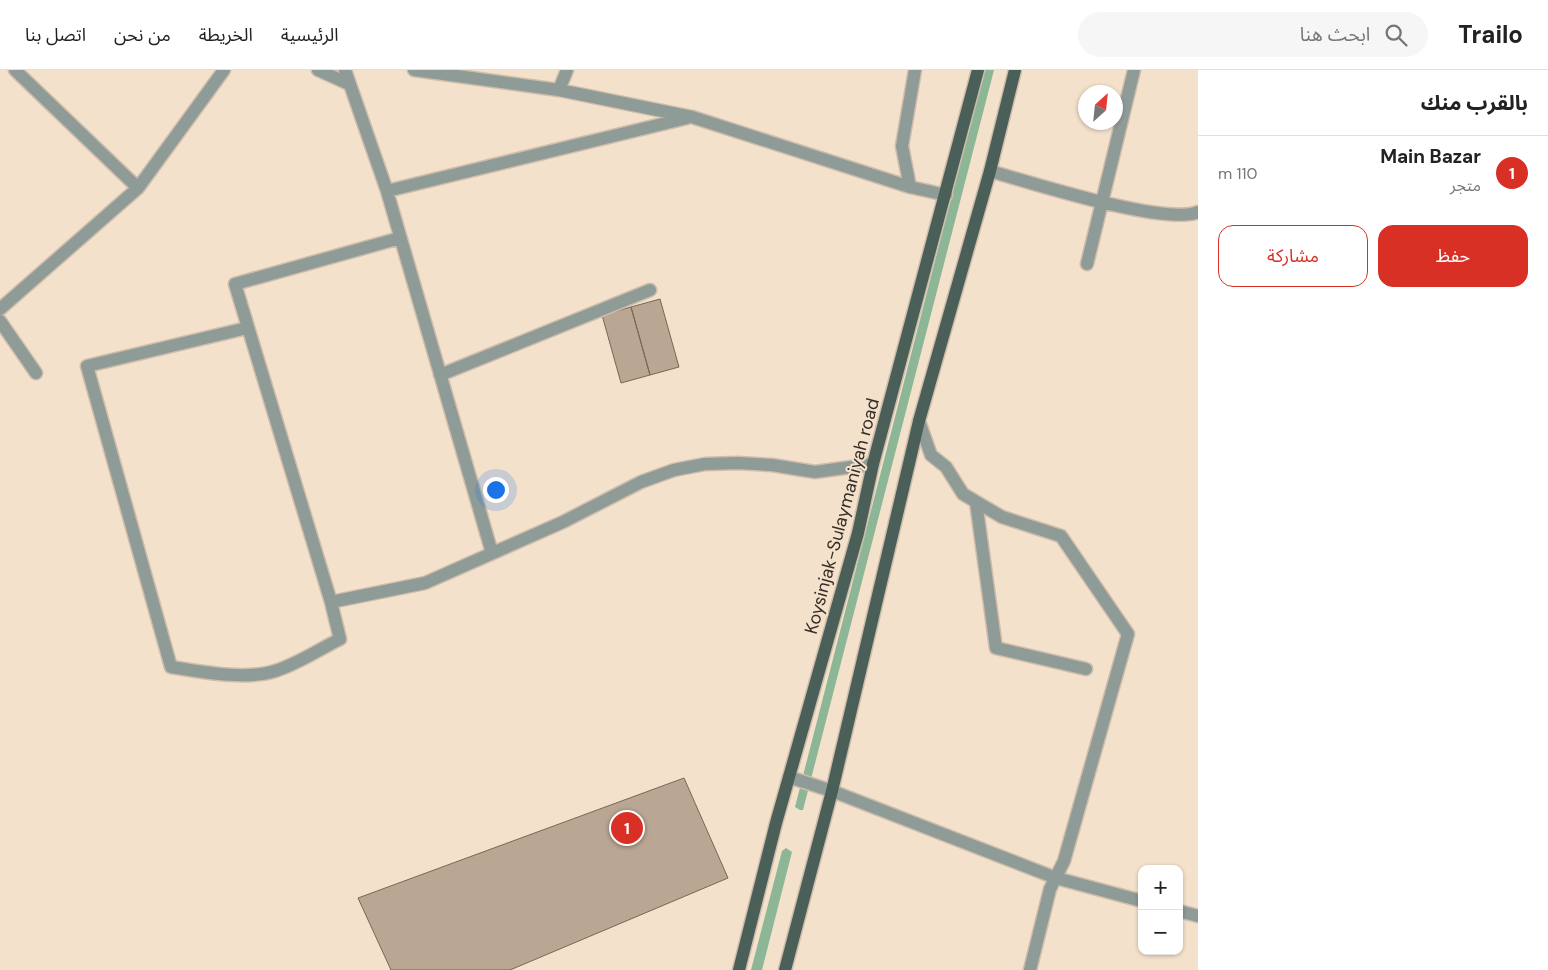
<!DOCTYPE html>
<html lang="ar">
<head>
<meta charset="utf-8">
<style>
  :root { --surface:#fff; --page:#f6f6f6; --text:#222; --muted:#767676; --line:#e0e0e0; --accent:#d93025 }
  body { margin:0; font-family:"DM Sans","Noto Sans Arabic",sans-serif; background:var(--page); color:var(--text); direction:rtl }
  .controls { position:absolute; right:15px; bottom:15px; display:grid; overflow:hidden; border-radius:10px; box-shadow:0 1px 4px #0004 }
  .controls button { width:45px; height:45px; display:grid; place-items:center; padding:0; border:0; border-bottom:1px solid var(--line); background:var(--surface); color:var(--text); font:25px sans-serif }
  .compass { position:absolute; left:1078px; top:15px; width:45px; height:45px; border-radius:50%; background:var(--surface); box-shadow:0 1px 4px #0004; rotate:27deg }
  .you { position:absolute; left:495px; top:419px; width:18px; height:18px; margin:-12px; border:4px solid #fff; border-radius:50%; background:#1a73e8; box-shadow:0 0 0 8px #1a73e833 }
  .badge { display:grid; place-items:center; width:32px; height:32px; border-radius:50%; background:var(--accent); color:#fff; font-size:16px; font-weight:700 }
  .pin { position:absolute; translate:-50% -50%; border:2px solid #fff; box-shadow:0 1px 5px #0006 }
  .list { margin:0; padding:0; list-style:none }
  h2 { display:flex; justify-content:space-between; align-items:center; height:65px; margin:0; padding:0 20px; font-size:21px }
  h2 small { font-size:16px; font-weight:400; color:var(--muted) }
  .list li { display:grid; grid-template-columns:32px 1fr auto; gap:15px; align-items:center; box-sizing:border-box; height:75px; padding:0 20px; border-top:1px solid var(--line) }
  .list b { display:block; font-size:19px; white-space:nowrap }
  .list p { margin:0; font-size:16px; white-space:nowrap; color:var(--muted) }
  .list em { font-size:16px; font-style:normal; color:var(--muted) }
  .actions { display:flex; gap:10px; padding:15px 20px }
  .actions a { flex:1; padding:11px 0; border:1px solid var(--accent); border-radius:15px; text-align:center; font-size:18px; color:var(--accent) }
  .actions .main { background:var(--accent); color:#fff }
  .icon { flex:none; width:28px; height:28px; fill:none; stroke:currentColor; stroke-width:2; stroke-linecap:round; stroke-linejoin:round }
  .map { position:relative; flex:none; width:1198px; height:900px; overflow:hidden; direction:ltr }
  header { display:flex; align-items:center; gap:30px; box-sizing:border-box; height:70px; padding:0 25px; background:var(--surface); border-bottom:1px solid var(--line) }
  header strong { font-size:24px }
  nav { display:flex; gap:28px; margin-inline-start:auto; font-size:18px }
  .search { width:350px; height:45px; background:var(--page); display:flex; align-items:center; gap:12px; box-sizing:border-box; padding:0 18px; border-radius:28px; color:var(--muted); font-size:19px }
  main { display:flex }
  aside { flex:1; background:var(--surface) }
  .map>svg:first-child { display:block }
  .forest { fill:#8db696 }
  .building { fill:#baa793; stroke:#786754 }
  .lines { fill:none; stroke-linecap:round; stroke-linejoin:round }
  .street-casing { stroke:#cebdab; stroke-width:15 }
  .primary-casing { stroke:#cebdab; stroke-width:15 }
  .street { stroke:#8f9b97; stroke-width:12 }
  .primary { stroke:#495f57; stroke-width:12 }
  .labels { text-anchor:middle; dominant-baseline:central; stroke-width:4; stroke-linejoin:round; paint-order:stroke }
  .street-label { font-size:18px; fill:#352e26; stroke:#f4e1cc }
</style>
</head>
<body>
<header>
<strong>Trailo</strong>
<div class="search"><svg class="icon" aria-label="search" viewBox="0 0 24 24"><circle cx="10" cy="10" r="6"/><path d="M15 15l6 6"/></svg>ابحث هنا</div>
<nav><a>الرئيسية</a><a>الخريطة</a><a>من نحن</a><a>اتصل بنا</a></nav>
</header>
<main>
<aside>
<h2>بالقرب منك<small></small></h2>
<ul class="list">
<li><span class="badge">1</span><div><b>Main Bazar</b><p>متجر</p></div><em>110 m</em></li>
</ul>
<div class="actions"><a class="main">حفظ</a><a>مشاركة</a></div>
</aside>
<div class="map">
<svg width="1198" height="900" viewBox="0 0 1198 900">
  <rect width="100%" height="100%" fill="#f4e1cc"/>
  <path class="forest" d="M984 0H994L803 740H800L795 737Z
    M786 778 792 782 762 900H751L782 781Z"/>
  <path class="building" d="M660 229 679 297 650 305 631 237Z
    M631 237 650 305 621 313 602 245Z
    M684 708 728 808 510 900H391L358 828Z"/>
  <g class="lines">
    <g class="street-casing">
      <path id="street" d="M15 0 138 118 224 0
        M318 0 349 14
        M345 0 387 121 492 483
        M414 0 559 20 692 47 910 117 946 125
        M559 20 567 0
        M990 101C1029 112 1165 156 1198 142
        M910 117 902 76 915 0
        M387 121 687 48
        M1087 194 1134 0
        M0 239 138 118
        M0 251 36 303
        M247 258 87 296 171 597C202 602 248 611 278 600 299 593 320 579 340 569L331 532 235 214 400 168
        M440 305 650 220
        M919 351 931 385 946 397 963 424 1002 447 1061 466 1128 564 1064 791 1050 819 1030 900
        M976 432 996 578 1086 599
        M331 532 425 513 563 452 641 412 674 400 705 394 738 393 772 395 815 402 873 394
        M789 707 832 721 1056 808 1142 831
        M1179 841 1198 846"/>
    </g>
    <g class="primary-casing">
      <path id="primary" d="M739 900 776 753 858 463 873 394 978 0
        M785 900 832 721 919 351 990 101 1015 0"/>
    </g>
    <use href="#street" class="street"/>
    <use href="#primary" class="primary"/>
  </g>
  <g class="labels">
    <g class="street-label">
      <text transform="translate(842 446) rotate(-75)">Koysinjak-Sulaymaniyah road</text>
    </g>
  </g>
</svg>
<div class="controls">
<button>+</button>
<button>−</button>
</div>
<svg class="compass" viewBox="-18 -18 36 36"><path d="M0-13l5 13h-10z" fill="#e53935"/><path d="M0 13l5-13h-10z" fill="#767676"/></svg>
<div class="you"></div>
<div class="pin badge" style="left:627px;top:758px">1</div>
</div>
</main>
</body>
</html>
